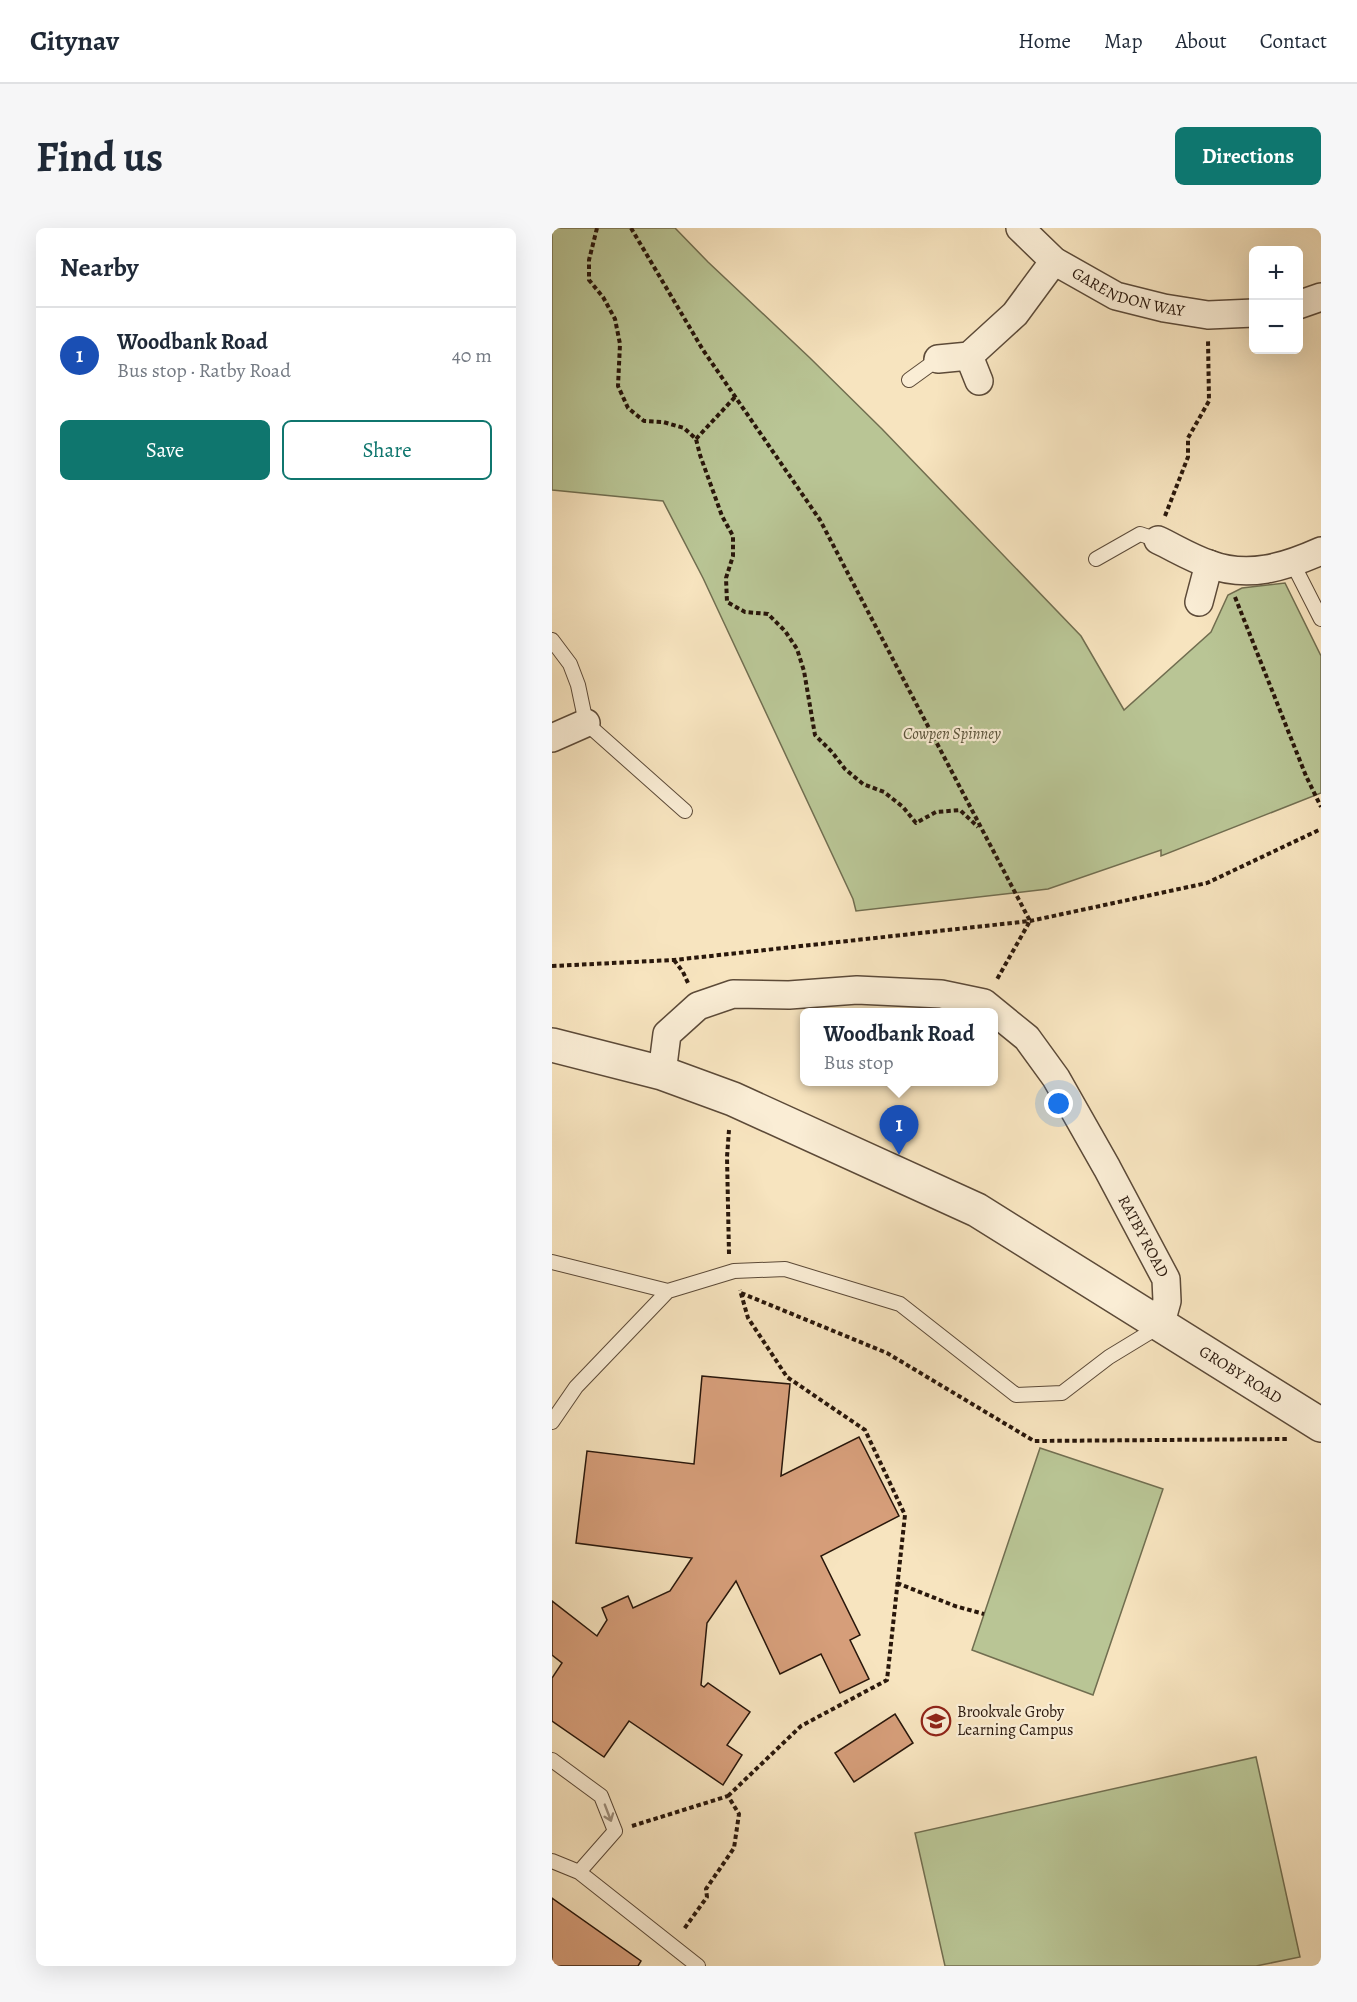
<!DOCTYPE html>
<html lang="en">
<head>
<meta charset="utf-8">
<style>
  :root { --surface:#fff; --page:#f6f6f7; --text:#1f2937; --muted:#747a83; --line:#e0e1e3; --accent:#0f766e }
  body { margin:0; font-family:Alegreya,serif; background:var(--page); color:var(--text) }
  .controls { position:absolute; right:18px; top:18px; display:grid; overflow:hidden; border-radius:9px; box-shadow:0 6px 24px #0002 }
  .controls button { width:54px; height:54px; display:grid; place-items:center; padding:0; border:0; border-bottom:2px solid var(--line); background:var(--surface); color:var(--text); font:30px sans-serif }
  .you { position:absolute; left:507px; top:876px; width:21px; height:21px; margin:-15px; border:4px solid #fff; border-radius:50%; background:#1a73e8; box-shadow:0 0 0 9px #1a73e833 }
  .badge { display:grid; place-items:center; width:39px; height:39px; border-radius:50%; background:var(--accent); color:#fff; font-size:20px; font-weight:700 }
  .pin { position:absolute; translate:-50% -50px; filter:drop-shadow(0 2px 3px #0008) }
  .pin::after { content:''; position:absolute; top:32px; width:21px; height:18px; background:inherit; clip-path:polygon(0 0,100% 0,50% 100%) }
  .popup { position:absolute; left:248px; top:780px; width:198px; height:78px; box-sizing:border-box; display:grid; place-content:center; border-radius:9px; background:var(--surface); filter:drop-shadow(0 2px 4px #0005); font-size:20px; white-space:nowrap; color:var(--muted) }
  .popup b { font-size:22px; color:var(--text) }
  .popup::after { content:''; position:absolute; left:50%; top:100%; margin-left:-12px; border:12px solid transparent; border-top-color:var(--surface) }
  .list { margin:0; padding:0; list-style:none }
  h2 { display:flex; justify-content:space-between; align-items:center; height:78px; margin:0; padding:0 24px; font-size:26px }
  h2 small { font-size:20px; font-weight:400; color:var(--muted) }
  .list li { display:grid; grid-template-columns:39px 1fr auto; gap:18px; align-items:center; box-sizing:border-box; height:96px; padding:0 24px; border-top:2px solid var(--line) }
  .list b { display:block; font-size:22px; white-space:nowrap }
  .list p { margin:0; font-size:20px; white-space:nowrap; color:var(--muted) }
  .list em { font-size:20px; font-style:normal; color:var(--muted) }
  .actions { display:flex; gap:12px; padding:18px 24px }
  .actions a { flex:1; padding:14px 0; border:2px solid var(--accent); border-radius:9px; text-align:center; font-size:21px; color:var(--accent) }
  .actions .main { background:var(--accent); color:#fff }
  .map { position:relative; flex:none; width:769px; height:1738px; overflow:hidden; border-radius:9px }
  header { display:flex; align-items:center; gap:36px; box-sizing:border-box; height:84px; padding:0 30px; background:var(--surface); border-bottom:2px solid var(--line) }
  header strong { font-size:28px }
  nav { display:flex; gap:33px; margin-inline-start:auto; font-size:21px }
  .intro { display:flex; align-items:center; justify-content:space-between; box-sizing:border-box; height:144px; padding:0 36px }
  h1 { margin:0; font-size:42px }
  .button { padding:15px 27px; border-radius:9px; background:var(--accent); color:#fff; font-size:21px; font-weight:700 }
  main { display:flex; gap:36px; padding:0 36px }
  aside { flex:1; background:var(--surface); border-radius:9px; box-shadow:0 6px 24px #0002 }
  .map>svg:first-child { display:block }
  .green { fill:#b9c595; stroke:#716e50; stroke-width:1.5 }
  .building { fill:#d69e7a; stroke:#29170b; stroke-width:1.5 }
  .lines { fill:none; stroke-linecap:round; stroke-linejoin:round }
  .service-casing { stroke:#5c4a38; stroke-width:16 }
  .minor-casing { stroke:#5c4a38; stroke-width:30 }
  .tertiary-casing { stroke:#5c4a38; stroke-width:36 }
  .path { stroke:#29170b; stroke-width:4; stroke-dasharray:4.5 3; stroke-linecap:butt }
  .service { stroke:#faedd5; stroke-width:14 }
  .minor { stroke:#faedd5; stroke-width:27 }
  .tertiary { stroke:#faedd5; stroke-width:33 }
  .oneway { stroke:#9c8d7a }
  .labels { text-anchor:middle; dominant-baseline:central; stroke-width:4.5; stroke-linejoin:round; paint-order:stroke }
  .street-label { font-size:16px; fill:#29170b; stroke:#faedd5 }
  .park-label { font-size:16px; font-style:italic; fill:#5b543b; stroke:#faedd5 }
  .poi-label { font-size:16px; fill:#29170b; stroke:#faedd5; text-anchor:start }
</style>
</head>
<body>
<header>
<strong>Citynav</strong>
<nav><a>Home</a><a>Map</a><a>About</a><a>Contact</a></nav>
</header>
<div class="intro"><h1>Find us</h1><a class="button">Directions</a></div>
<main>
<aside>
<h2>Nearby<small></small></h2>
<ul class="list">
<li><span class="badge" style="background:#1a4fb4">1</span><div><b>Woodbank Road</b><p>Bus stop · Ratby Road</p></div><em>40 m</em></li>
</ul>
<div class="actions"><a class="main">Save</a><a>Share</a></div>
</aside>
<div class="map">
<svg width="769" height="1738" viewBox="0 0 769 1738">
  <rect width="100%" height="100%" fill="#f7e4bf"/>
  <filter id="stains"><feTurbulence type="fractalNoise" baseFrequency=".00333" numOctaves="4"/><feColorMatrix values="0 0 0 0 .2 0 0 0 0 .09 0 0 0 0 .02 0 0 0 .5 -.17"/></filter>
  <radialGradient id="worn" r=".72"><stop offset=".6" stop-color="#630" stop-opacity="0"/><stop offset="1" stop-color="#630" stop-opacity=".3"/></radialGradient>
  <path class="green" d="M0 0H123L156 34 258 130 330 201 529 408 572 482 659 404 676 367 690 360 733 355 769 428V565L609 628V622L496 661 304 683 301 671 151 350 111 273 0 262Z
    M488 1220 611 1261 541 1467 420 1422Z
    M704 1529 748 1729 704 1738H393L363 1605Z"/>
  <path class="building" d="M150 1148 238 1156 229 1248 307 1209 347 1288 269 1328 308 1407 298 1412 317 1451 288 1465 269 1426 228 1446 184 1353 155 1395 149 1457 152 1459 156 1455 198 1484 175 1517 190 1527 171 1557 77 1493 52 1529 0 1493V1450L10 1435 0 1427V1373L45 1408 55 1392 50 1380 76 1368 81 1380 118 1363 140 1330 24 1315 35 1223 142 1236Z
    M343 1486 361 1515 302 1554 283 1525Z
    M0 1670 89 1733 86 1738H0Z"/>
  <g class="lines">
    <g class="service-casing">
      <path id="service" d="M357 152 386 131
        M544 331 588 306 606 312
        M741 336 769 391
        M0 412 18 436 26 457 34 495 133 583
        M0 1034 116 1063
        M0 1194 24 1159 116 1063 182 1043 233 1041 348 1076 464 1167 510 1165 557 1129 608 1098
        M0 1532 49 1568 63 1603 27 1644 0 1633
        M27 1644 146 1738"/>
    </g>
    <g class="minor-casing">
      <g id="minor">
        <path id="s1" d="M468 0 502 33 564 68 612 80 656 87 702 85"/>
        <path d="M746 77 769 69"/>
        <path d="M417 128 427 153"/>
        <path d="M386 131 417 128 463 86 502 33"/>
        <path d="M606 312C623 320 639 330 657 336 696 351 733 339 769 323"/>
        <path d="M647 374 657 336"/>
        <path d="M0 510 34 495"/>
        <path id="s2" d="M110 845 115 806 146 778 181 766 237 767 305 762 389 766 432 775 475 810 504 850 555 940 614 1051 615 1073 608 1098"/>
      </g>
    </g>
    <g class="tertiary-casing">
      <g id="tertiary">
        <path id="s3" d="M0 817 110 845 181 871 425 982 769 1197"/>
      </g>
    </g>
    <path class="path" d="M45 0 37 32V52L51 69 63 91 68 116 66 158 76 180 92 193 111 194 132 200 144 211 148 227 170 288 181 308V328L174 350 175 374 193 384 216 386 233 403 245 421 252 443 263 507 280 524 293 541 311 556 332 564 351 579 364 595 384 584 408 582 426 599
      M79 0 151 122 268 292 478 693 444 753
      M144 211 183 169
      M613 288 636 229V210L657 173 656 111
      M683 369 754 548 769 579
      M122 732 131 744 136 755
      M0 738 122 732 478 693 655 655 769 601
      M177 1026 175 929 177 902
      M189 1065 335 1125 482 1213 735 1211
      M345 1355 403 1378 432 1386
      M176 1568 249 1498 335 1452 353 1287 313 1202 235 1149 196 1090 188 1062
      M80 1598 176 1568 187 1586 182 1620 154 1661 155 1669 132 1701"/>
    <use href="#service" class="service"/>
    <use href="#minor" class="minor"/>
    <use href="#tertiary" class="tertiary"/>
  </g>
  <defs><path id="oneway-shaft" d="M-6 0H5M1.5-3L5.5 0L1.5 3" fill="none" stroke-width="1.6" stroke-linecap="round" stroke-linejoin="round" transform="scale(1.5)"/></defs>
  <use class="oneway" href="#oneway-shaft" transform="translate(56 1585) rotate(69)"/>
  <defs>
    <g id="school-ring" transform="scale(1.5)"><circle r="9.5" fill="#faedd5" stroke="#8f2418" stroke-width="1.5"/><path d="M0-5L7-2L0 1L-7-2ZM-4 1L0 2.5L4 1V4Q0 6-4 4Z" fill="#8f2418"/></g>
  </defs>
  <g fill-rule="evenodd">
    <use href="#school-ring" x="384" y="1493"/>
  </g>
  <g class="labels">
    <g class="street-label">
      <text stroke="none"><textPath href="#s1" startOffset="129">GARENDON WAY</textPath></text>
      <text stroke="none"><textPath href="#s2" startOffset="656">RATBY ROAD</textPath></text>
      <text stroke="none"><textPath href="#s3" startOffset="768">GROBY ROAD</textPath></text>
    </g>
    <g class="park-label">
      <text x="400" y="506">Cowpen Spinney</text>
    </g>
    <g class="poi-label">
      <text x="405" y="1484">Brookvale Groby<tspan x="405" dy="18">Learning Campus</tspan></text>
    </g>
  </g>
  <rect width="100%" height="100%" filter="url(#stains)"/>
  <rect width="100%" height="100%" fill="url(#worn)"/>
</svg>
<div class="controls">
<button>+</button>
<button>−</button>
</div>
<div class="you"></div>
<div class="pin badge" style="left:347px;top:927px;background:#1a4fb4">1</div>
<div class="popup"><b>Woodbank Road</b>Bus stop</div>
</div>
</main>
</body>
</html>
